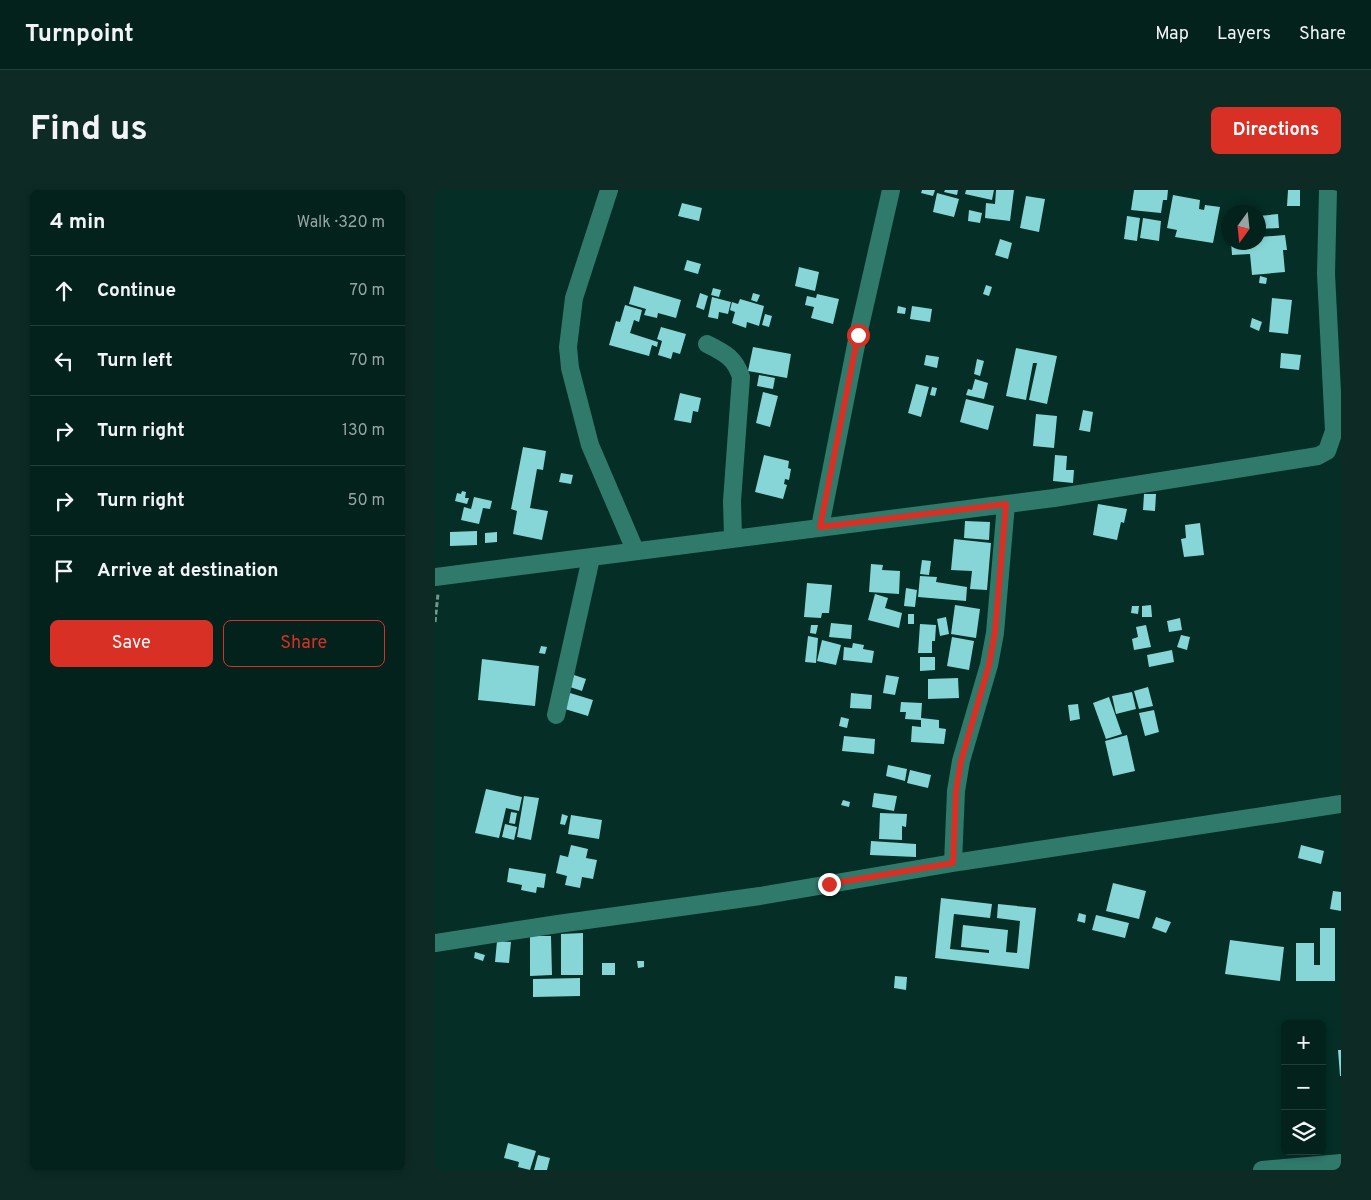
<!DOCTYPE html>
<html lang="en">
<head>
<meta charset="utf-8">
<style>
  :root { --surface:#03221c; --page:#0d2a25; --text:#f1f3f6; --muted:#97a4a3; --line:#243f3b; --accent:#d93025 }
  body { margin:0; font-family:Overpass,sans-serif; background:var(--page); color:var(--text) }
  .controls { position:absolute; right:15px; bottom:15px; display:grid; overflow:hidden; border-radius:8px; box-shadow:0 2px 8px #0003 }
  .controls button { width:45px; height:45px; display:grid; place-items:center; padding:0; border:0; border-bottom:1px solid var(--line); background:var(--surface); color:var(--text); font:25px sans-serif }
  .compass { position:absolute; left:786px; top:15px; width:45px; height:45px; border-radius:50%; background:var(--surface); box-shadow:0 2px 8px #0003; rotate:195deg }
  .stop { position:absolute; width:15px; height:15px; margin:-11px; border:4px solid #d93025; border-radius:50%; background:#fff }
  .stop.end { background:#d93025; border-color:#fff; box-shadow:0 1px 5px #0008 }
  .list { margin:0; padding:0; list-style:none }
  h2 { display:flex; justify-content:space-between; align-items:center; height:65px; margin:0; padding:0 20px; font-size:21px }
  h2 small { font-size:16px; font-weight:400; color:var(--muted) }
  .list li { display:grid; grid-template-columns:32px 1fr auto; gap:15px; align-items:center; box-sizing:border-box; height:70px; padding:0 20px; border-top:1px solid var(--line) }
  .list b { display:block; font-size:19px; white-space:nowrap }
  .list em { font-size:16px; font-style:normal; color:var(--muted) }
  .actions { display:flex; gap:10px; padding:15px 20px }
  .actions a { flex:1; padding:11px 0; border:1px solid var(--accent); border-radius:8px; text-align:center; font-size:18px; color:var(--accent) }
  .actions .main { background:var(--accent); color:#fff }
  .icon { flex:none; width:28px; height:28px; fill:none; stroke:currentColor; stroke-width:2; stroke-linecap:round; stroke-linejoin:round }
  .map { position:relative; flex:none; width:906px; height:980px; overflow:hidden; border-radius:8px }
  header { display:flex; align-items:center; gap:30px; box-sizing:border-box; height:70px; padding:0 25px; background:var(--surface); border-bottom:1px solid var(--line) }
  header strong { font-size:24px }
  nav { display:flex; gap:28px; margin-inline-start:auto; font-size:18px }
  .intro { display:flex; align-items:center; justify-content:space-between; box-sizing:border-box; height:120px; padding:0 30px }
  h1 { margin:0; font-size:35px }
  .button { padding:12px 22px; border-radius:8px; background:var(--accent); color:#fff; font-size:18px; font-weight:700 }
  main { display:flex; gap:30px; padding:0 30px }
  aside { flex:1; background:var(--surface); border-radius:8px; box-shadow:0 2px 8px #0003 }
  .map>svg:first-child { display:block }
  .building { fill:#87d6d7 }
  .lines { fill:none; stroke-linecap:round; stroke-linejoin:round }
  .path { stroke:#71978e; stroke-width:3; stroke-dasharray:5 2.5; stroke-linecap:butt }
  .street { stroke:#307a6b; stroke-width:18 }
  .route { stroke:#d93025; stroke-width:6 }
</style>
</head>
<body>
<header>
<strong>Turnpoint</strong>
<nav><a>Map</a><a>Layers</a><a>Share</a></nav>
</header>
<div class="intro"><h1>Find us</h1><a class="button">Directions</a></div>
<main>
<aside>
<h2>4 min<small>Walk · 320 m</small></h2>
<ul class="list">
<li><svg class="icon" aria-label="ahead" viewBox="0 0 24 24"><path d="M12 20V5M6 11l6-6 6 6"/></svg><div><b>Continue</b></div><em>70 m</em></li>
<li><svg class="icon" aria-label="left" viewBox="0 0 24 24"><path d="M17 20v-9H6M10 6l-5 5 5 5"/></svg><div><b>Turn left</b></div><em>70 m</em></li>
<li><svg class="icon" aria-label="right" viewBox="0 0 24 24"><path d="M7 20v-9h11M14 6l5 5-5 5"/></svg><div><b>Turn right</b></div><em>130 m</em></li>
<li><svg class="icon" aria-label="right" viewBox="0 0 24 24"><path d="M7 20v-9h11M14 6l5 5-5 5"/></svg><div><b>Turn right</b></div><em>50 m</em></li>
<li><svg class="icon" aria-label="arrive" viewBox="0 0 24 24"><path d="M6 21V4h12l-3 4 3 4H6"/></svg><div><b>Arrive at destination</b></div></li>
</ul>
<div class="actions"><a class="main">Save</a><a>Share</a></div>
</aside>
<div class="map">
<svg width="906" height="980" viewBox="0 0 906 980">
  <rect width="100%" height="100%" fill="#042e26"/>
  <path class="building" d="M487 0H500L498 6 486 3Z
    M510 0H523L522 5 509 2Z
    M531 0H559L557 10 530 4Z
    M561 0H579L575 31 550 28 551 13 560 14Z
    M699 0H733L732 10H728L726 23 696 20Z
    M853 0H865V16H852Z
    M502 3 524 9 519 27 498 22Z
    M738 5 765 10 764 19 769 20 770 15 785 17 778 53 740 47 742 40 732 38Z
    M591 6 610 9 604 42 585 38Z
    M247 13 267 18 264 31 243 26Z
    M534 20 547 23 545 33 533 31Z
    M843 24 844 38 824 39V26Z
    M692 26 705 28 702 51 689 49Z
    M708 28 726 31 724 51 705 48Z
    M850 45 852 60H848L850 82 817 85 815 64 797 65 796 52H824V47Z
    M565 49 577 53 573 69 560 65Z
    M252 70 266 74 263 84 249 80Z
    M364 77 384 82 380 101 360 96Z
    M825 86 832 88 831 94 824 93Z
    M551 95 557 97 554 106 548 104Z
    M199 96 246 110 241 128 223 123 222 128 209 125 211 119 194 114Z
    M278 98 286 100 284 107 276 105Z
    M265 103 273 106 269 120 261 117Z
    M318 103 325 105 322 112 316 110Z
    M382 104 404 109 398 134 376 128 379 117 370 115 372 106 381 108Z
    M277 107 296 112 293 124 284 122 283 129 273 127Z
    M837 108 857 110 853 144 834 142Z
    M305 109 329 116 324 136 312 132 311 138 297 133 300 122 295 120 297 112 303 114Z
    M190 115 207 120 204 132 199 130 195 143 223 152 222 157 217 155 214 166 174 155 181 131 185 132Z
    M463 116 471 118 470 124 462 123Z
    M477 116 497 119 495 132 475 129Z
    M330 124 337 126 334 137 327 135Z
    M817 128 827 132 824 141 815 137Z
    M226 137 251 144 245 164 238 162 236 169 223 165 227 151 222 149Z
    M318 157 356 164 352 188 313 181Z
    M581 158 622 166 612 214 594 210 602 173H598L591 210 571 206Z
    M846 163 866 165 864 180 845 178Z
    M491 165 504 167 502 178 489 175Z
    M542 169 549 171 545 186 539 184Z
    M324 185 340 188 338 199 322 196Z
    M540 189 553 193 549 209 531 205 533 199 537 200Z
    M481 194 494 197 486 227 473 223Z
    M497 197 502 198 500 206 495 205Z
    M328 202 343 206 335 237 321 233Z
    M245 203 266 208 263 222 258 221 256 233 239 230Z
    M531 209 559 216 553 240 525 232Z
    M648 220 658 222 655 242 644 240Z
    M601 224 622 226 619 258 598 256Z
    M88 257 111 261 108 280 102 279 95 318 113 321 107 350 78 344 82 321 76 319Z
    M329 265 354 271 353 278 356 279 354 290 350 289 349 294 352 295 348 309 320 302Z
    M620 265 632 266 631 280H639L638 293 618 291Z
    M126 283 138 285 136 294 124 292Z
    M27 301 31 302 30 308H34L32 314 20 311 22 303 26 304Z
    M709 304H721L720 321 708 320Z
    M39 307 57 311 55 319 48 318 44 334 26 330 29 317 36 319Z
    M663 314 692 319 689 333 686 332 682 350 658 345Z
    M530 331 555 332 554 350 529 348Z
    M765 333 769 365 749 367 746 349 751 348 750 335Z
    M42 341V355L15 356V342Z
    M62 342V352L50 353V343Z
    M519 349 556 353 552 400 535 399 537 381 516 380Z
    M487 370 496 371 494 385 485 384Z
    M436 374 448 375 447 380 465 381 464 404 434 402Z
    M485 386 502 387 501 392 532 397 531 411 483 407Z
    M372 393 397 395 394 423H387L386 428 369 427Z
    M471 398 482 400 480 417 469 416Z
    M440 404 453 408 450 418 467 423 464 438 433 430Z
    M520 415 545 419 541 448 516 444Z
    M716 415 717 427H707V416Z
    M697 416H704L703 424 696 423Z
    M473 424H479V434H473Z
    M511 427 514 444 505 446 502 429Z
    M745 428 747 440 734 442 732 431Z
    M396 433 417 435 416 449 394 447Z
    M485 434 501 435 500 451H497V463H483Z
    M376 435H383L381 444 375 443Z
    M711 435 716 457 699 460 697 449 703 447 701 437Z
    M746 445 755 447 752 460 742 457Z
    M373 446 383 448 381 473 370 472Z
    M517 447 539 451 534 480 512 476Z
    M387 450 406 455 401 475 382 471Z
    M418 453 429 455 428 459 439 461 437 473 408 470 409 457 417 458Z
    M106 456 112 457 110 464 104 463Z
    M737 460 739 472 714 477 712 465Z
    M485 467H500V480L485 481Z
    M47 469 104 476 100 516 43 510Z
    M139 485 151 489 147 501 135 497Z
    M451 485 464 487 460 505 448 503Z
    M523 488 524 508 493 509V489Z
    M713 497 718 516 704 519 699 501Z
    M697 502 701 519 681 524 677 506Z
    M135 503 158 510 153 526 130 519Z
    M416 503 437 505 436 519 415 518Z
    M674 507 687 544 671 549 658 513Z
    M466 512 487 513 486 528 504 530V538L511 539 509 554 476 552 477 536 486 537V530L470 529 471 522H465Z
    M643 514 645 529 635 531 633 515Z
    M719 520 724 542 710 546 704 523Z
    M406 527 414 529 412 538 404 536Z
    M692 545 700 581 678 586 670 551Z
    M409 546 440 549 439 564 407 561Z
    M453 575 472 579 470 591 451 586Z
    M475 580 496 585 493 598 472 593Z
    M51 599 87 607 84 621 71 618 64 648 40 643Z
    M439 603 462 606 459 621 437 617Z
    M89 606 104 608 96 650 82 647Z
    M408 610 415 612 414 617 406 615Z
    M76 622 82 623 80 634 74 633Z
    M445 623 472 624 471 637 467 636V650L444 649Z
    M127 624 133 626 130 635 125 634Z
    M136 625 167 630 164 649 133 644Z
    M70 634 82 637 79 650 67 647Z
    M436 651 481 654V667L435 665Z
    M136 655 153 659 151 668 162 670 158 689 147 687 145 698 130 695 132 686 121 683 125 665 133 667Z
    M866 655 889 661 886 674 863 668Z
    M74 678 111 684 109 698 102 697 101 703 86 700 87 695 72 692Z
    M678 693 711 701 704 729 671 721Z
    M898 701 906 702V721L895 719Z
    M506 708 557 714 555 728 519 724 515 759 554 763V760L526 757 528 735 573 740 571 762 582 763 585 731 562 728 563 714 601 718 594 779 500 768Z
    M644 723 651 725 650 733 642 731Z
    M661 725 694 733 690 748 657 740Z
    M721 727 736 732 731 743 717 738Z
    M885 738H900V791H861V753H879V775H885Z
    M148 743V785H126V744Z
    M95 746H116L117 785 95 786Z
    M795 750 849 757 845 791 790 784Z
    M62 751 76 752 74 773 60 772Z
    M40 762 50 765 48 771 39 768Z
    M202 771H209V777L203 778Z
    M167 773H180V785H167Z
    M460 786 472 787 471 800 459 798Z
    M145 788V806L98 807V789Z
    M903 860H906V886H905Z
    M73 953 101 961 95 980 83 977 84 972 69 968Z
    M103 965 115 968 112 980H99Z"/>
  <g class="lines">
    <path class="path" d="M0 432 3 404"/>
    <path class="street" d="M174 0 139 108 133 157 135 178 155 255 200 360
      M272 154C290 163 300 168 306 187L297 311 298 347
      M385 337 423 145 456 0
      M0 387 619 308 883 266 892 261 899 241 891 84 893 0
      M121 525 156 368
      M518 673 521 601 526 571 554 475 560 443 571 314
      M0 753 123 734 325 706 518 673 906 614
      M827 980 906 973"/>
  </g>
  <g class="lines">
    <path class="route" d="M394 694 518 673 521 601 526 571 554 475 560 442 571 314 385 337 423 145"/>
  </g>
</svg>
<div class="controls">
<button>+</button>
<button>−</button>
<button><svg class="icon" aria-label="layers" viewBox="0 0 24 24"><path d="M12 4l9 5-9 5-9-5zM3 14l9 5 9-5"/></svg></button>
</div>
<svg class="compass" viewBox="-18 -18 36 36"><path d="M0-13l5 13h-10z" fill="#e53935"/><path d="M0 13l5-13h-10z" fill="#97a4a3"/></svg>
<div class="stop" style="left:423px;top:145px"></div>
<div class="stop end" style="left:394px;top:694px"></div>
</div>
</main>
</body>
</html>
